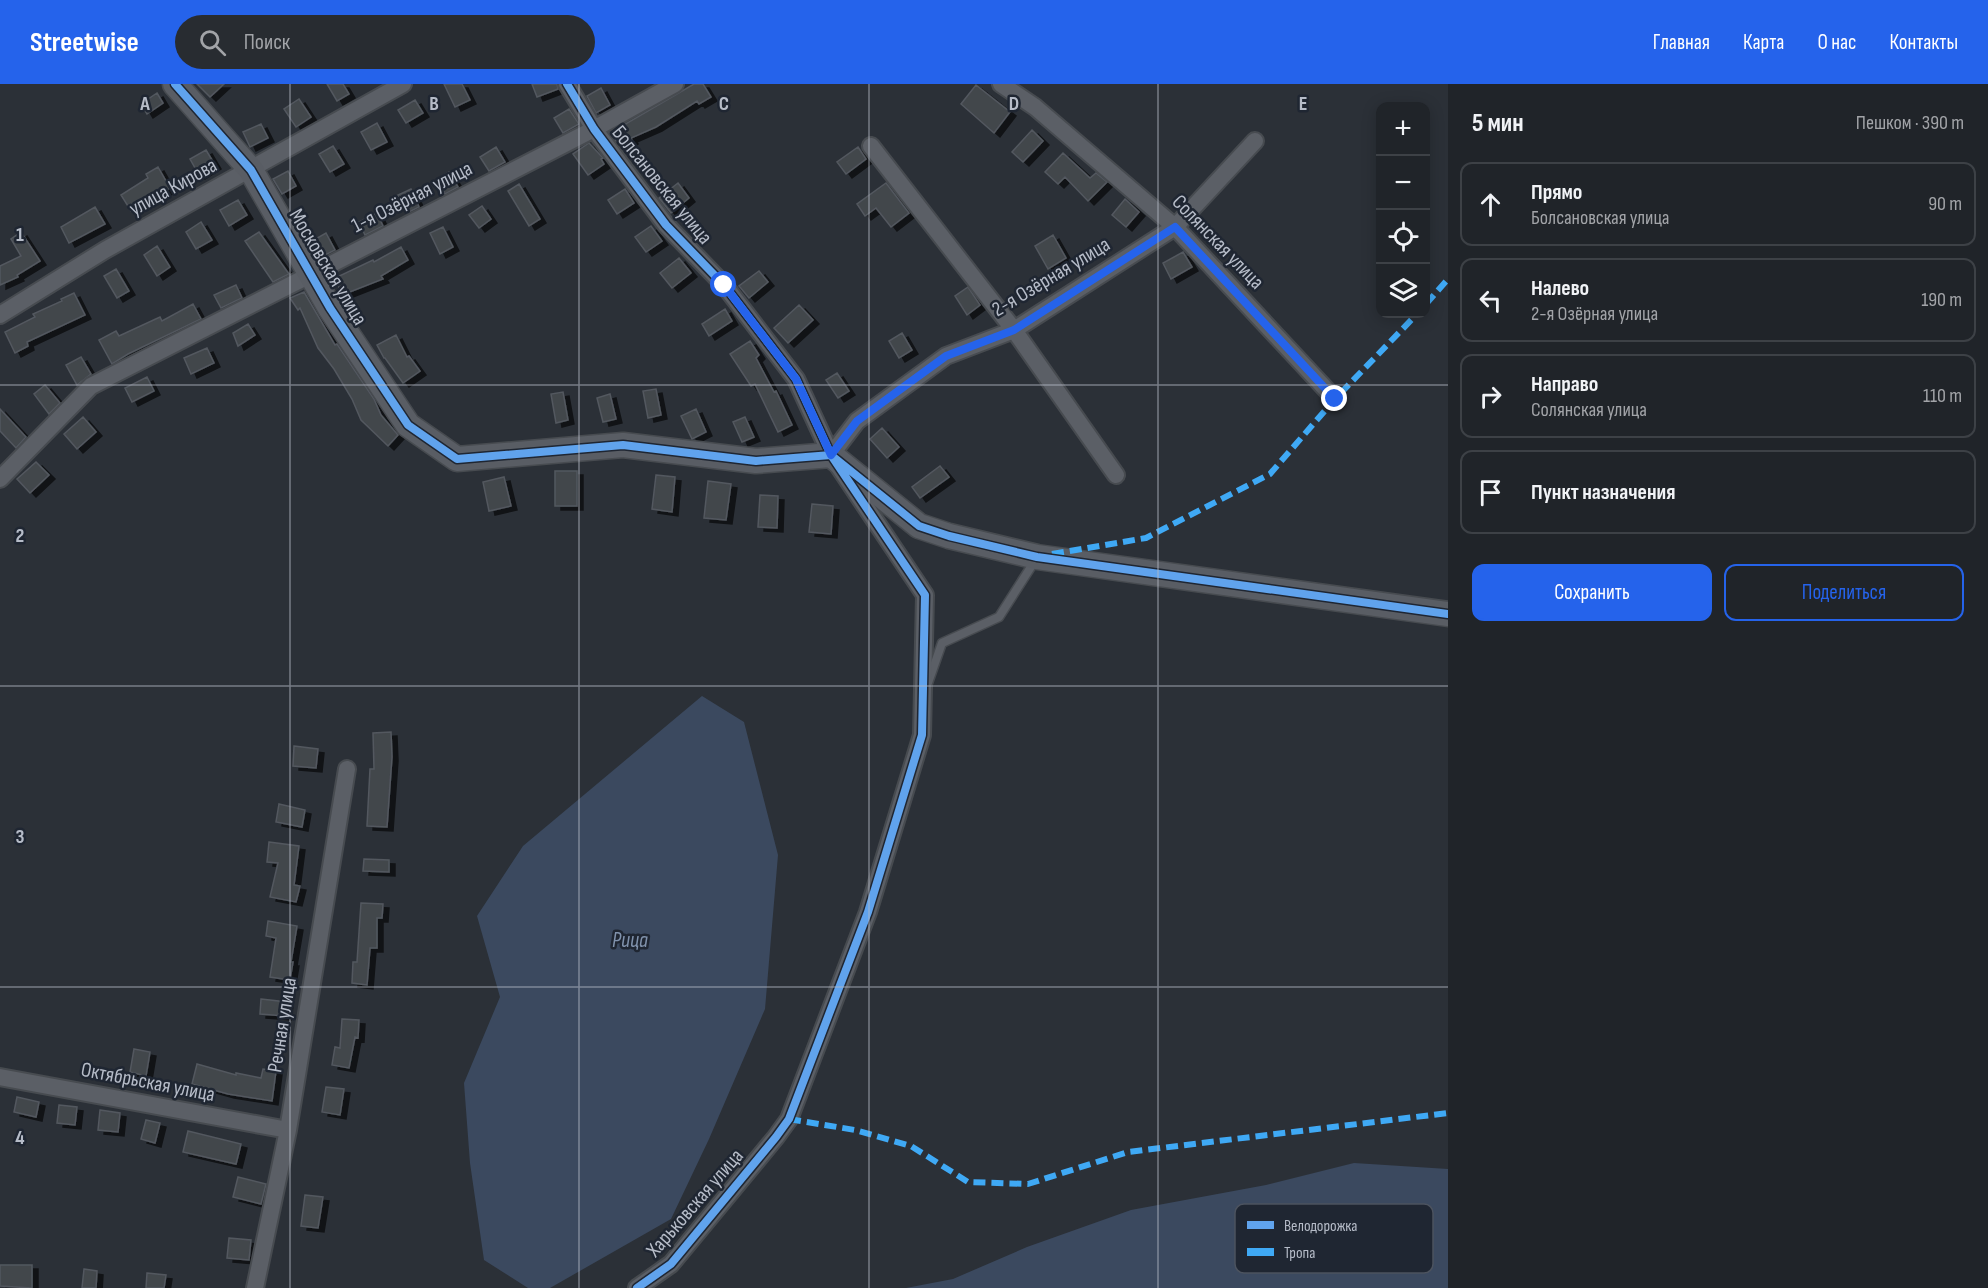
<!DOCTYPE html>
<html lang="ru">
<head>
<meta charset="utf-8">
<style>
  :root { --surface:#202429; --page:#282c31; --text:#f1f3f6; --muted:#a2a4a8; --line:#3d4146; --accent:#2563eb }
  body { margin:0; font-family:"Sofia Sans Condensed",sans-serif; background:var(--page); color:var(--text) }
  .controls { position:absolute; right:18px; top:18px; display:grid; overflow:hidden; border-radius:12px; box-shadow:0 3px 15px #0003 }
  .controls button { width:54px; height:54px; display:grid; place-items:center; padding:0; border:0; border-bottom:2px solid var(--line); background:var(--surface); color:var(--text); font:30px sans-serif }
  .stop { position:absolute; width:18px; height:18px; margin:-14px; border:4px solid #2563eb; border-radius:50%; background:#fff }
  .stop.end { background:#2563eb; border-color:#fff; box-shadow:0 2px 6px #0008 }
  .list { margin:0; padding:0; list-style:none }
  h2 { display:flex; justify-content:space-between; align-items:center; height:78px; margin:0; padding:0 24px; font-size:26px }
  h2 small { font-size:20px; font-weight:400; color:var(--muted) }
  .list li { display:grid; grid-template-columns:39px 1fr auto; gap:18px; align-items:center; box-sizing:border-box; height:84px; margin:0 12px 12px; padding:0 12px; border:2px solid var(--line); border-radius:12px }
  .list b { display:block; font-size:22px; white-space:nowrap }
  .list p { margin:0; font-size:20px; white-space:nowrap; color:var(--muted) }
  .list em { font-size:20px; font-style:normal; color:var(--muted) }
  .actions { display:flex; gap:12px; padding:18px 24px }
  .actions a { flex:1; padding:14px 0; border:2px solid var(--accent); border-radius:12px; text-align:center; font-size:21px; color:var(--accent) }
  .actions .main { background:var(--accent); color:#fff }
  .icon { flex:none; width:33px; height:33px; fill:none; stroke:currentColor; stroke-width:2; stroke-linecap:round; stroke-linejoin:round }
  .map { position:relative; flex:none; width:1448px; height:1204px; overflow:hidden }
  header { display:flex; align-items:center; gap:36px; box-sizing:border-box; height:84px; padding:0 30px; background:var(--accent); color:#fff }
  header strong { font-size:28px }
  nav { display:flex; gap:33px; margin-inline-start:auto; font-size:21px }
  .search { width:420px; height:54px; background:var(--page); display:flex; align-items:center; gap:15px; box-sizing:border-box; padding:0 21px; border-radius:33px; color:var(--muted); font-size:22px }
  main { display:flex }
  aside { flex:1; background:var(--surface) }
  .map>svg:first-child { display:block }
  .water { fill:#3b495f }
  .building { fill:#42464c; stroke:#53585f; stroke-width:1.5; filter:url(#shadow) }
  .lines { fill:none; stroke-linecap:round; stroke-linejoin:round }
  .lane-casing { stroke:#474b50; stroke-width:11 }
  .street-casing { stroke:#474b50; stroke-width:20 }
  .secondary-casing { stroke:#474b50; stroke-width:27 }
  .lane { stroke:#5b5f66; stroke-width:8 }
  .street { stroke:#5b5f66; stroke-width:16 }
  .secondary { stroke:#595d64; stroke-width:24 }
  .quiet { stroke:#3fa9f5; stroke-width:6; stroke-dasharray:12 6; stroke-linecap:butt }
  .cycleway-casing { stroke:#1f2632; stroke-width:11 }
  .cycleway { stroke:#60a3ed; stroke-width:8 }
  .route { stroke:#2563eb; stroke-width:8 }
  .grid { fill:none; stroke:#b6bcc8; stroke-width:1.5; stroke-opacity:0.55 }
  .labels { text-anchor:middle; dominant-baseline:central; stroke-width:5; stroke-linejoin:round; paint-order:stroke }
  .street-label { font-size:21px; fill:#b6bcc8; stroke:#1f2632 }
  .water-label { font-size:22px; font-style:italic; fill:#8092ac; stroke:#1f2632 }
  .key { fill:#1f2632; stroke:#4c535f; stroke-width:1.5 }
  .key-label { font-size:16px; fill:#b6bcc8 }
  .grid-label { font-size:20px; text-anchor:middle; font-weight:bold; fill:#b6bcc8; stroke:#1f2632; stroke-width:5; stroke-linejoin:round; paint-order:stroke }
</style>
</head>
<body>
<header>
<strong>Streetwise</strong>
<div class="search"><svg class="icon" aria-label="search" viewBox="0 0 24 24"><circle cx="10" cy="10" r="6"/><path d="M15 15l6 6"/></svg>Поиск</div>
<nav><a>Главная</a><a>Карта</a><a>О нас</a><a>Контакты</a></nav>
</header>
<main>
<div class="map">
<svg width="1448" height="1204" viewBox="0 0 1448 1204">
  <defs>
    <filter id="shadow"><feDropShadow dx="6" dy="4" stdDeviation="0" flood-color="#0009"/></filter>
  </defs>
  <rect width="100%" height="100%" fill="#2b3037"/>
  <path class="water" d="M702 612 744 638 778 771 765 925 709 1055 671 1135 550 1204H528L484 1176 470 1079 464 999 500 913 477 832 523 762Z
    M1354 1079 1448 1085V1204H906L953 1195 1027 1163 1131 1126 1266 1101Z"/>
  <path class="building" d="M197 0H224L210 13Z
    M327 0H343L349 10 337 17Z
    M444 0H462L470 16 455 23Z
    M532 0H557L558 5 537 13Z
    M694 0H703L711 13 699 20 697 17 656 43 631 54 632 56 621 63 610 49Z
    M976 1 1010 28 994 49 961 20Z
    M601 4 610 21 596 29 587 12Z
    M157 9 163 19 147 30 141 20Z
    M299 15 311 33 296 43 284 25Z
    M415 16 423 29 406 39 398 26Z
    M569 25 579 40 563 49 554 34Z
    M377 39 387 58 371 66 361 48Z
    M261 40 268 54 250 63 243 48Z
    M1032 46 1043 57 1023 78 1012 68Z
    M589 59 603 74 601 75 604 80 588 91 573 70Z
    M333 62 344 80 330 88 319 70Z
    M496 63 505 78 489 87 480 73Z
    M858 63 866 75 846 90 837 78Z
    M206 66 215 81 199 91 190 75Z
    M1063 69 1090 94 1096 89 1107 98 1088 117 1065 93 1058 100 1045 88Z
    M158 83 170 104 158 111 157 110 131 127 121 111 148 94 146 90Z
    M288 87 296 102 282 110 273 95Z
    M449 88 458 103 445 110 437 95Z
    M678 99 689 114 671 129 659 114Z
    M886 99 909 129 891 143 876 124 865 132 857 120Z
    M519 100 540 135 529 142 508 107Z
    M411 105 419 123 407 129 398 111Z
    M625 105 634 119 617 130 608 116Z
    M1125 115 1139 128 1126 143 1112 131Z
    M238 116 247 131 229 142 220 126Z
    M482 122 491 135 479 144 469 131Z
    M95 123 105 140 69 159 61 143Z
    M377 129 383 142 365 151 359 138Z
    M201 138 212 156 196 165 186 148Z
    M651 142 662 157 646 168 635 153Z
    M443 143 453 163 440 170 430 149Z
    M21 148 40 177 17 191 18 193 0 201V182L21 172 11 155Z
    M259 148 289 190 273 198 245 157Z
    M326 149 335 166 321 173 312 157Z
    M1053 151 1066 174 1048 185 1035 162Z
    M157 162 170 183 157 192 144 171Z
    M401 163 408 176 381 192 383 195 342 211 335 194 373 176 374 178Z
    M1183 168 1192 183 1171 195 1163 179Z
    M679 174 691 189 672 204 660 189Z
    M116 185 129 207 117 214 104 192Z
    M759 187 768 198 749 214 739 202Z
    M236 201 242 214 221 224 214 211Z
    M968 203 980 221 967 231 955 212Z
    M304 208 335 261 337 260 374 315 381 331 398 351 388 362 361 336 352 315 334 285 318 264 300 224 298 226 290 214Z
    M74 209 85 231 27 258 28 262 15 269 5 248 35 233 33 230 62 217 61 215Z
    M193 220 201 235 128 270 112 280 99 256 116 247 119 252 160 233 162 237Z
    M799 221 813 236 788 259 774 244Z
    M725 225 732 237 709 252 702 240Z
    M248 240 255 251 238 262 233 249Z
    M902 249 912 266 899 274 889 257Z
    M396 251 407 273 409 272 420 287 403 299 385 274H384L377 261Z
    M750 257 759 271 756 274 774 308 776 307 792 341 778 348 755 300 751 302 730 270Z
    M207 264 214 279 191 290 184 274Z
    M81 273 91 290 77 301 66 281Z
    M837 289 849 307 838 314 826 296Z
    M147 293 154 307 132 318 125 304Z
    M45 301 60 319 49 330 34 310Z
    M656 305 661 331 648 334 643 307Z
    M563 308 568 336 556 339 551 310Z
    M610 310 616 335 603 338 597 314Z
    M0 325 26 353 16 364 0 347Z
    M696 325 706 348 692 355 681 332Z
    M83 333 96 348 77 365 64 350Z
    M745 333 754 353 742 358 733 338Z
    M882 344 899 363 887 374 870 355Z
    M36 378 49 391 30 409 17 395Z
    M940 382 949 393 920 414 912 403Z
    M555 387H577V422H555Z
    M656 391 675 393 672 428 652 425Z
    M504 393 511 422 489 427 483 398Z
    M708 397 731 400 726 436 704 434Z
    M760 411 778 412 777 444 758 443Z
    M812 420 833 422 831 450 809 448Z
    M391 648 392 673 387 743 367 742 370 685H374L373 649Z
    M294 662 318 665 316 684 293 682Z
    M279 720 305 726 302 743 276 738Z
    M269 758 299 762 294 801 300 802 296 818 270 813 278 779 267 778Z
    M364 775 389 776V788L363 787Z
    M361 819 383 820 382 834H377V864H370L367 901 352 899 353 878H357Z
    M268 837 297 842 291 878H293L290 896 270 893 276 854 266 852Z
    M261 915 287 918 285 932 260 930Z
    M342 935 359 936 358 954 355 953 349 984 332 981 335 963 340 964Z
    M134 965 150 968 146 992 130 988Z
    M197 980 236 991V989L261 994 263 985 276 987 272 1017 228 1010 192 1000Z
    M326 1003 344 1005 340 1031 322 1028Z
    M17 1013 39 1018 36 1033 14 1028Z
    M59 1021 77 1023 75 1041 57 1039Z
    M100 1026 120 1029 118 1048 98 1046Z
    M146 1036 160 1039 155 1059 141 1055Z
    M188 1047 241 1060 236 1080 183 1068Z
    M238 1093 266 1100 261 1120 233 1113Z
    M305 1111 323 1113 318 1144 301 1142Z
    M229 1154 251 1156 249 1176 227 1174Z
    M0 1181H32V1204L0 1202Z
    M84 1185 97 1187 96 1204H82Z
    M147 1189 166 1191 164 1204H146Z"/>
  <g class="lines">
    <g class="lane-casing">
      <path id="lane" d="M928 599 942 559 999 533 1036 475"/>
    </g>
    <g class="street-casing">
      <path id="street" d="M567 0 594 45 666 141 724 201 796 295 831 371 925 511 922 651 868 828 789 1035 776 1053 671 1180 637 1204
        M1001 0 1035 23 1175 143 1335 315
        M871 62 1014 246 1116 391
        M0 231 105 166 403 0
        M831 371 857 337 946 272 1014 246 1175 143 1255 57
        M0 395 91 302 310 191 594 45 675 0
        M0 993 288 1046
        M255 1204 288 1046 347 685"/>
    </g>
    <g class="secondary-casing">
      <path id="secondary" d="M175 0 251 86 330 224 408 341 457 375 623 361 756 377 831 371 919 442 949 452 1037 473 1448 530"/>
    </g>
    <use href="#lane" class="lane"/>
    <use href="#street" class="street"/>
    <use href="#secondary" class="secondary"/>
    <path class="quiet" d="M1426 220 1448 195
      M1052 470 1146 454 1270 390 1335 315 1417 230
      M789 1035 855 1046 911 1062 968 1098 1028 1100 1128 1068 1448 1029"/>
    <g class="cycleway-casing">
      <path id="cycleway" d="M175 0 251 86 330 224 408 341 457 375 623 361 756 377 831 371 919 442 949 452 1037 473 1448 530
        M567 0 594 45 666 141 724 201 796 295 831 371 925 511 922 651 868 828 789 1035 776 1053 671 1180 637 1204"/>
    </g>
    <use href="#cycleway" class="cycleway"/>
  </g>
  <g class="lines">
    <path class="route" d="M724 201 796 295 831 371 857 337 946 272 1014 246 1175 143 1335 315"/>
  </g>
  <path class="grid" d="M290 0V1204M579 0V1204M869 0V1204M1158 0V1204M0 301H1448M0 602H1448M0 903H1448"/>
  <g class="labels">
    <g class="street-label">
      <text transform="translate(662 101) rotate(51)">Болсановская улица</text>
      <text transform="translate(173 103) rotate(-29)">улица Кирова</text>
      <text transform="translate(412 113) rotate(-27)">1-я Озёрная улица</text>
      <text transform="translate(1218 158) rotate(46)">Солянская улица</text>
      <text transform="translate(328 183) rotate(59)">Московская улица</text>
      <text transform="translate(1051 193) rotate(-31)">2-я Озёрная улица</text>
      <text transform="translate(282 941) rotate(-81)">Речная улица</text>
      <text transform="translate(148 998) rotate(11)">Октябрьская улица</text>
      <text transform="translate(695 1119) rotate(-49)">Харьковская улица</text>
    </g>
    <g class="water-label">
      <text x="630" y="856">Рица</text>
    </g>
  </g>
  <rect x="1235" y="1120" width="198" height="69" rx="9" class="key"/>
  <rect x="1247" y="1137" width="27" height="8" fill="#60a3ed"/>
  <rect x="1247" y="1164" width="27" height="8" fill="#3fa9f5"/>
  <g class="key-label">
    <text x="1284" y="1147">Велодорожка</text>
    <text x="1284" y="1174">Тропа</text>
  </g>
  <g class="grid-label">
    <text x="145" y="26">A</text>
    <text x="434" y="26">B</text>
    <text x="724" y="26">C</text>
    <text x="1014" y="26">D</text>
    <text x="1303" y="26">E</text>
    <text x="20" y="157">1</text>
    <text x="20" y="458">2</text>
    <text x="20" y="759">3</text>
    <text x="20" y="1060">4</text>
  </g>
</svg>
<div class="controls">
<button>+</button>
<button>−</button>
<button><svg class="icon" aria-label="locate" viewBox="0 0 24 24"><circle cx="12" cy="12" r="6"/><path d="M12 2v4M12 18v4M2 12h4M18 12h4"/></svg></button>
<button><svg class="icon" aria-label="layers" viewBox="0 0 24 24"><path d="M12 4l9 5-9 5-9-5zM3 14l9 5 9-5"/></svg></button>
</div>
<div class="stop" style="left:724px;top:201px"></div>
<div class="stop end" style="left:1335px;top:315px"></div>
</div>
<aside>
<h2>5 мин<small>Пешком · 390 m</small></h2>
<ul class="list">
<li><svg class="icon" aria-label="ahead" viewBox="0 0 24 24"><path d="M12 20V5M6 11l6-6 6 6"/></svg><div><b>Прямо</b><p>Болсановская улица</p></div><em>90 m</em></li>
<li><svg class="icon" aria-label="left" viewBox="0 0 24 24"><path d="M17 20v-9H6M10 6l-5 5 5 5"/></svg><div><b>Налево</b><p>2-я Озёрная улица</p></div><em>190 m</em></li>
<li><svg class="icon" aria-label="right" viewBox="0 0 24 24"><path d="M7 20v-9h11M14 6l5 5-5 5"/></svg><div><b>Направо</b><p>Солянская улица</p></div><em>110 m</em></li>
<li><svg class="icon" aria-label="arrive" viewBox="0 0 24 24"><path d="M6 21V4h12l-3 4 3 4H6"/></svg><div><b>Пункт назначения</b></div></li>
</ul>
<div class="actions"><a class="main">Сохранить</a><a>Поделиться</a></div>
</aside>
</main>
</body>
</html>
